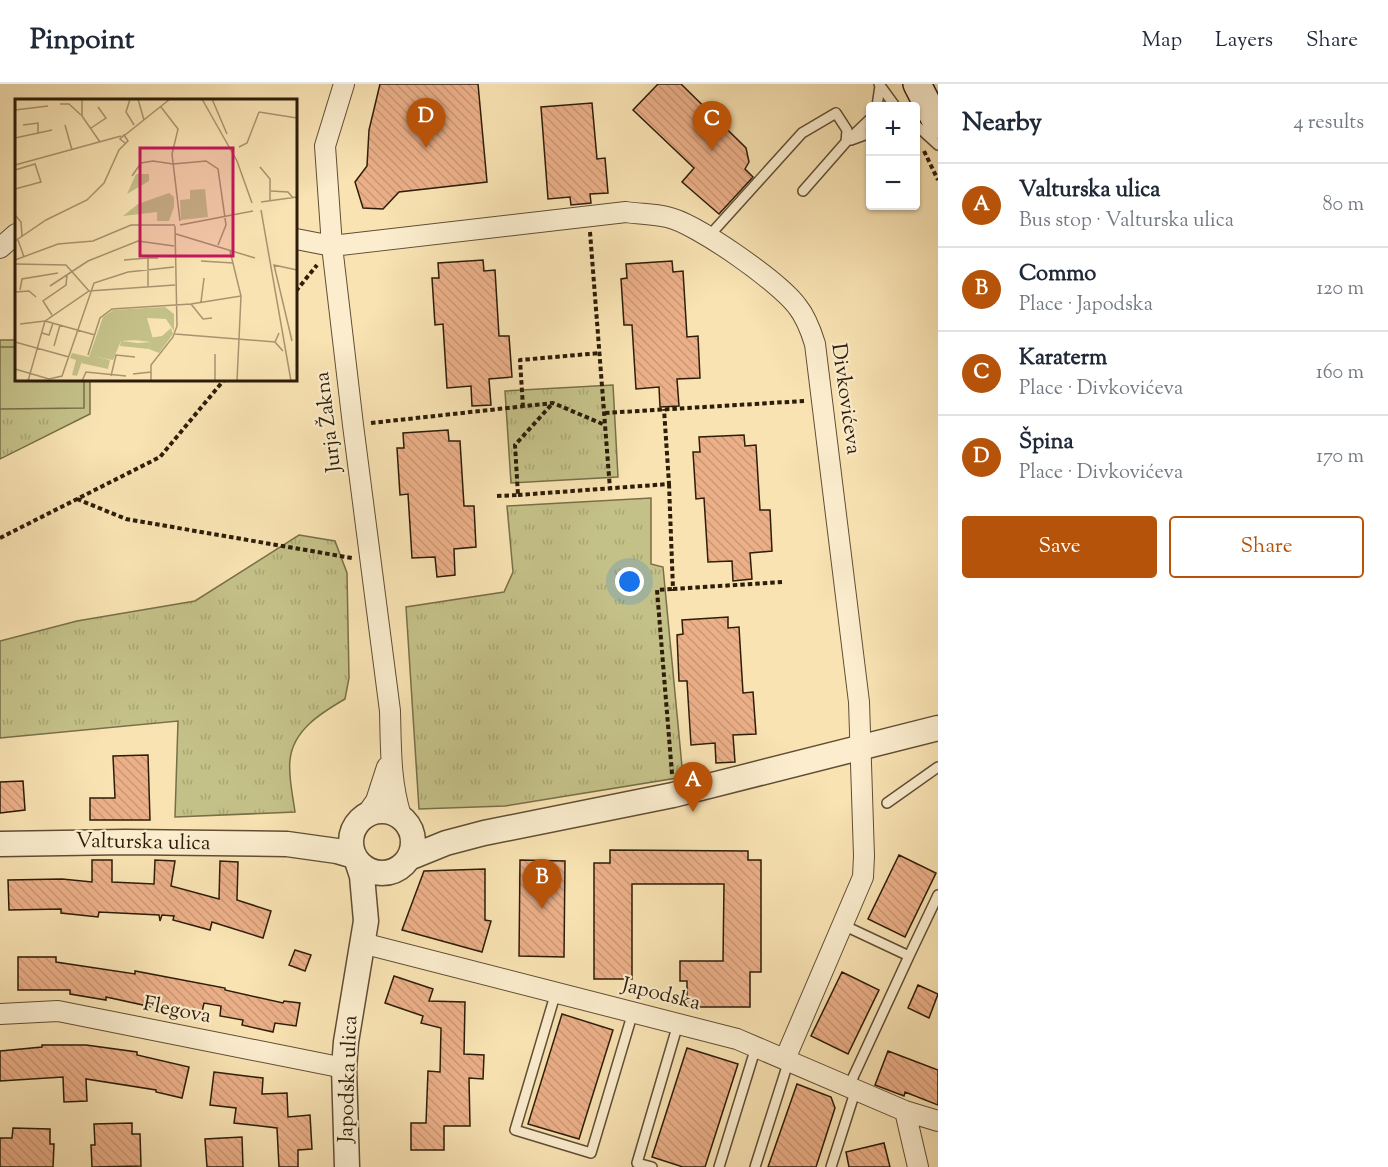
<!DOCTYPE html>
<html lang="en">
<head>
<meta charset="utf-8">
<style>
  :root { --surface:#fff; --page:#f6f6f7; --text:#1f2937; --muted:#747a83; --line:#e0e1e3; --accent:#b45309 }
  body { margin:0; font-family:"Sorts Mill Goudy",serif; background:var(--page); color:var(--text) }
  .controls { position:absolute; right:18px; top:18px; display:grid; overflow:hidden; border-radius:6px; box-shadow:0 2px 4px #0004 }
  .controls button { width:54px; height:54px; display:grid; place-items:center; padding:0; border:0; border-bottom:2px solid var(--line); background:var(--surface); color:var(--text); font:30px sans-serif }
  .you { position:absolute; left:630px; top:498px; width:21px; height:21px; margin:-15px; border:4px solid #fff; border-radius:50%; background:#1a73e8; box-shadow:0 0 0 9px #1a73e833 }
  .badge { display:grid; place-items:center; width:39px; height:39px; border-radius:50%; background:var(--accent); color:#fff; font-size:20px; font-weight:700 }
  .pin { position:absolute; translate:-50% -50px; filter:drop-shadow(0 2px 3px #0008) }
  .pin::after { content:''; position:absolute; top:32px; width:21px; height:18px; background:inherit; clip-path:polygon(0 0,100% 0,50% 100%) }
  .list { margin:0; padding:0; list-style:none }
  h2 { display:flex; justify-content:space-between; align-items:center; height:78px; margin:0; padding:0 24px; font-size:26px }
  h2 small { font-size:20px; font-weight:400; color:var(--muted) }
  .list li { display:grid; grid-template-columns:39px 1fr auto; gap:18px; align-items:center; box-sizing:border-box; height:84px; padding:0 24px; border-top:2px solid var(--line) }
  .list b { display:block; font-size:22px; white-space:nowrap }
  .list p { margin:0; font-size:20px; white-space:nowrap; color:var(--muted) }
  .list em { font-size:20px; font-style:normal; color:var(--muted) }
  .actions { display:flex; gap:12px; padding:18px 24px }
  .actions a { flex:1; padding:14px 0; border:2px solid var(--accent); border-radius:6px; text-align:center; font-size:21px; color:var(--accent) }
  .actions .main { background:var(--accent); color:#fff }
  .map { position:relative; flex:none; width:938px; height:1083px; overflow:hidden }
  header { display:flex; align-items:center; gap:36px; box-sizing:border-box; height:84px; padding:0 30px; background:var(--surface); border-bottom:2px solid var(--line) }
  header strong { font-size:28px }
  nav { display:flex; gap:33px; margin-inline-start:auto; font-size:21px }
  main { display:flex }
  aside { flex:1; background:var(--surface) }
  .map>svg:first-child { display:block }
  .grass { fill:url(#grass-tufts); stroke:#786f48; stroke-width:1.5 }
  .pitch { fill:#c4c188; stroke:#786f48; stroke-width:1.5 }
  .building { fill:url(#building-back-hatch); stroke:#2d1d09; stroke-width:1.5 }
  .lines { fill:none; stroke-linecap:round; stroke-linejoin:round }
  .service-casing { stroke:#604e34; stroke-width:12 }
  .minor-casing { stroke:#604e34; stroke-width:22 }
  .tertiary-casing { stroke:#604e34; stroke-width:27 }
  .secondary-casing { stroke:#2d1d09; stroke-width:30 }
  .path { stroke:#2d1d09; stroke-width:4; stroke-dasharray:4.5 3; stroke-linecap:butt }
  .service { stroke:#fbedce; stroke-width:9 }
  .minor { stroke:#fbedce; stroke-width:20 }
  .tertiary { stroke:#fbedce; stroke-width:24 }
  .secondary { stroke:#fbedce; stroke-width:27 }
  .labels { text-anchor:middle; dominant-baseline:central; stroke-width:4.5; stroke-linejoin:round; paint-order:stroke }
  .street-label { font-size:21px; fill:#2d1d09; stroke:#fbedce }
  .inset-road { fill:none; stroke:#a7946f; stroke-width:1.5 }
  .view { fill:#c2185b; fill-opacity:0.15; stroke:#c2185b; stroke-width:3 }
  .inset-edge { fill:none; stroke:#2d1d09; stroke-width:3 }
</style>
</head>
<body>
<header>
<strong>Pinpoint</strong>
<nav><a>Map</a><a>Layers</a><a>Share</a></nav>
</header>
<main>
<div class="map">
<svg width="938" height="1083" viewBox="0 0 938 1083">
  <defs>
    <pattern id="grass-tufts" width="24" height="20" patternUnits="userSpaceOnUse" patternTransform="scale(1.5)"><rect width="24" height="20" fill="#c4c188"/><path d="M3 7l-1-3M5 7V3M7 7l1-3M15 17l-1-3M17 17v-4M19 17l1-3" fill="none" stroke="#a9a574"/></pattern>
    <pattern id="building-back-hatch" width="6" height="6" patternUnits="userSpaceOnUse" patternTransform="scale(1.5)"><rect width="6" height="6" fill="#ecb089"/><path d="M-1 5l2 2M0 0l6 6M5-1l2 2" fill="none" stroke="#cb9775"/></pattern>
  </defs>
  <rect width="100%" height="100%" fill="#f9e3b3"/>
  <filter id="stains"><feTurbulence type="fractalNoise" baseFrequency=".00333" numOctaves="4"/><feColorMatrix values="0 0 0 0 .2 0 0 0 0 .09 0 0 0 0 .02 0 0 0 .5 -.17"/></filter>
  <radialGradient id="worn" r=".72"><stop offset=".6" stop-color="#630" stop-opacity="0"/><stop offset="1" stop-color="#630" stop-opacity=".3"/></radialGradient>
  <path class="grass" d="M0 256H16V296H90V330L0 375Z
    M613 301 618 393 511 399 505 307Z
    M651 414V480L663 483 683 693 505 722 419 725 406 523 504 508 513 488 507 422Z
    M299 451 335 457 347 489 349 594 345 615C321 629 293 646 290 676 288 691 293 713 295 728L175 733 178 637 0 654V557L77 537 195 517Z"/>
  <path class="pitch" d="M0 263H16V296H84V324L0 325Z"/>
  <path class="building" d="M380 0H478L487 98 399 108 383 125 363 124 355 98 367 82 369 46Z
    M658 0H681L746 64 749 78 745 85 753 93 719 130 682 98 694 84 633 26Z
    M592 19 597 75 605 74 608 109 590 110 591 119 571 121 570 113 548 115 541 23Z
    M483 176 484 187 495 186 499 252H509L512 293 489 295 491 321 472 322 471 302 447 304 443 240 435 241 432 194H439L438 179Z
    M672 177 673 188 683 187 687 253 698 252 700 294 677 295 679 322 660 323 659 303 636 305 632 241H624L621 195 627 194 626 180Z
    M448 346 449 357H460L464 422H474L476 463 454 465 455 491 437 493 435 473 412 474 408 410 400 411 397 364H404L403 349Z
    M744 351 745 362 756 361 760 426H770L772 467 750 469 752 495 733 497 732 477 708 478 704 414 696 415 693 368H700L699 353Z
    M728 533V544L739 543 743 609 753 608 756 650 733 651 735 678 716 679 715 659 691 661 687 597H679L677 551 683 550 682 536Z
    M148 671 150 736H90V714H115L113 672Z
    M23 697 25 726 0 729V698Z
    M610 766 748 767V776H761V888H750V923H687V897H680V877H723L724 800H632V895H594V779H610Z
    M899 771 936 789 905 853 868 835Z
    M92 776H112V798L154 800 155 776 175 777 171 802 219 815 220 777 238 778 237 816 271 827 263 854 212 838 210 846 173 836 174 832 162 831 160 837 159 831 99 828 98 833 61 829V825L9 826 8 796 62 795 92 798Z
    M520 776 565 777 564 873 519 872Z
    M485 785V836L491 837 482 868 402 846 424 787Z
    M295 866 311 871 305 887 289 881Z
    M18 873H56V878L135 890V887L225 904V906L283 919 284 917 300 919 296 942 275 939 273 948 242 941 243 936 220 932 221 922 204 919 202 928 167 921 166 926 106 913V916L70 910V906H18Z
    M842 888 879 906 848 970 811 952Z
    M394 892 433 905 429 917 465 918 464 970 484 971 483 995 469 994 470 1042H444V1066H411V1039H426L428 987 440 988 441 944 421 939 423 932 385 919Z
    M918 901 938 910 929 934 908 924Z
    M562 930 613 946 579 1055 528 1040Z
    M42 961H86L137 968V971L189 983 182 1014 156 1008V1006L86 995 87 1017 64 1018 63 993 0 997V967L42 963Z
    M687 964 738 980 705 1083H683L652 1073Z
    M888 967 938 986V1021L905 1008 904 1012 875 1001Z
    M214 988 263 994 262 1010 287 1009 288 1033 310 1031 312 1065 298 1066V1083H279L277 1044 234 1039 236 1024 210 1021Z
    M797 1000 831 1013 835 1024 816 1083H768Z
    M132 1039V1050H140L141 1082 92 1083 91 1061H95L94 1040Z
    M13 1044 50 1045V1060H54L53 1083H0V1054H12Z
    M242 1053 243 1083H207L205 1055Z
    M884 1059 890 1083H849L846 1068Z"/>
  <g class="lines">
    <g class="service-casing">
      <path id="service" d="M879 0 895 22
        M877 22 880 2
        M916 41 938 61
        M851 56 870 49
        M803 107 846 58 870 35
        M709 152 802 49 836 29 847 46 846 58
        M887 719 938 683
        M843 841 909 872 938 811
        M556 908 515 1046 591 1069 633 928
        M849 1002 909 872
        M652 1083 637 1079 678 940
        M719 1083 756 963
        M755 1083 789 976
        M831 1083 856 1005"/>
    </g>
    <g class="minor-casing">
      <path id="minor" d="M344 0 325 62 332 162 353 341 390 627C391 663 390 697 401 732
        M296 155 332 162 626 128C639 130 654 130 667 133 696 139 779 198 797 222 806 233 811 247 815 260L859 618 864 772 863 793 785 975
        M0 164 16 150
        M366 731 376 717 387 683
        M362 859 737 955 905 1027 938 1037
        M0 930 58 927 344 984
        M905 1027 918 1083"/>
    </g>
    <g class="tertiary-casing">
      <path id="tertiary" d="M351 758a31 31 0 1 1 62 0a31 31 0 1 1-62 0Z
        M0 760 125 758 287 760 337 767 354 772
        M409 774 446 759 484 749 673 711 938 644
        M347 1083 344 984 346 958 366 837 362 792 357 777"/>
    </g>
    <g class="secondary-casing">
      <path id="secondary" d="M917 0 938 41"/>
    </g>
    <path class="path" d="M924 67 938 96
      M590 148 610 405
      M296 207 317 181
      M523 323 520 276 600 269
      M605 329 804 317
      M371 339 553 319 605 341
      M669 400 673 505 782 498
      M518 411 669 400 664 325
      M497 412 518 411 515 361 552 320
      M77 415 126 435 352 474
      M0 454 160 373 224 296
      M672 690 657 506 673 505"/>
    <use href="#service" class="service"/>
    <use href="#minor" class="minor"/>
    <use href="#tertiary" class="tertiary"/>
    <use href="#secondary" class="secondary"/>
  </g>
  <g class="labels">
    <g class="street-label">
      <text transform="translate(845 315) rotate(82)">Divkovićeva</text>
      <text transform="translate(329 338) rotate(-97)">Jurja Žakna</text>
      <text transform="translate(143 759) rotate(1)">Valturska ulica</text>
      <text transform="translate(661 911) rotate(14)">Japodska</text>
      <text transform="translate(177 927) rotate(11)">Flegova</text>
      <text transform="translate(349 995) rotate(-88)">Japodska ulica</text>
    </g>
  </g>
  <g transform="translate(15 15)">
    <rect width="282" height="282" fill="#f9e3b3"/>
    <path d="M121 75H134V82L112 95ZM190 90 193 118 166 121 165 101 175 100V91ZM154 94 159 98V108L154 122H142V113L108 117 123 105ZM150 208 159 215V232L151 220 132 219 138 240 106 242 98 261 82 258 67 262 62 277 57 276 61 261 55 259 57 254 74 258 88 218 98 211Z" fill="#c4c188"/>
    <path d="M156 229 158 235 144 254 134 250 136 243 119 241 147 237Z" fill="#c4c188"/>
    <path d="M106 242 123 244 136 243 134 250 105 247ZM82 258 95 261 93 270 66 264 70 259Z" fill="#c4c188"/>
    <path class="inset-road" d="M67 0V17L85 43M115 0 111 13 119 26M123 0 129 21M187 0 222 62 237 104M197 0 212 35M45 5H54L66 16M146 8 163 30 157 55 165 122M0 11 33 7M244 13 282 19M8 26 23 24V34M50 26 57 51M76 29 91 19 83 8M110 36 155 0M0 39 37 31M224 48 232 44 244 13M0 66 106 37M245 68 255 80V101M0 71 20 65 26 83 0 90M117 77 126 64 138 62 158 65 191 62 203 70 211 126 203 146M256 92 273 93 278 99M246 103 282 98M246 111 276 282M0 116 6 123 7 137M165 126 238 112M161 135 240 159M3 141 9 158M0 142 31 121 72 101 89 84 104 51 113 42 109 36 105 40 110 44M215 152 226 197 222 282M0 161 43 145 78 142 116 126H160M109 161 133 159M186 162 218 164M0 165 51 166 74 192M35 187 73 162 123 142 159 147M133 187V159H143M5 191 7 180 43 174M0 193 14 192 21 198M186 203 189 179M176 205 188 220 197 219M37 216 28 202 51 186 52 176M5 225 30 222 74 192 160 186M27 234 34 236 38 224M264 234 260 243 268 252M160 235 260 243M277 242 259 166 282 171M0 243 54 258M39 247 45 226M73 256 85 219 97 210 176 205 226 197M0 270 34 280 47 277 79 184 113 173 159 168M118 275 136 273M96 277 101 256 120 258M13 282 30 222 80 236M67 282 71 273 111 277M136 282V266L158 238 162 227 160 127M200 282V255"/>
    <path class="view" d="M125 49H218V157H125Z"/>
    <rect width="282" height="282" class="inset-edge"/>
  </g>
  <rect width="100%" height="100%" filter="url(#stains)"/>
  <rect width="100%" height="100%" fill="url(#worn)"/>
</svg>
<div class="controls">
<button>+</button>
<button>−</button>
</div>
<div class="you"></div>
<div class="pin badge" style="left:693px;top:728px">A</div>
<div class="pin badge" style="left:542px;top:825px">B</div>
<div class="pin badge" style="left:712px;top:67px">C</div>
<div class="pin badge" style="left:426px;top:64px">D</div>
</div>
<aside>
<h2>Nearby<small>4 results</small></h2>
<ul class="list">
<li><span class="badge">A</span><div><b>Valturska ulica</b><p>Bus stop · Valturska ulica</p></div><em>80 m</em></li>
<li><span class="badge">B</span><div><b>Commo</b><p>Place · Japodska</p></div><em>120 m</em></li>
<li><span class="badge">C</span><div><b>Karaterm</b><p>Place · Divkovićeva</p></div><em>160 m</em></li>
<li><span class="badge">D</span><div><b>Špina</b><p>Place · Divkovićeva</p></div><em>170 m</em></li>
</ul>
<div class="actions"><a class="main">Save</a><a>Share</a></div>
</aside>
</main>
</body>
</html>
